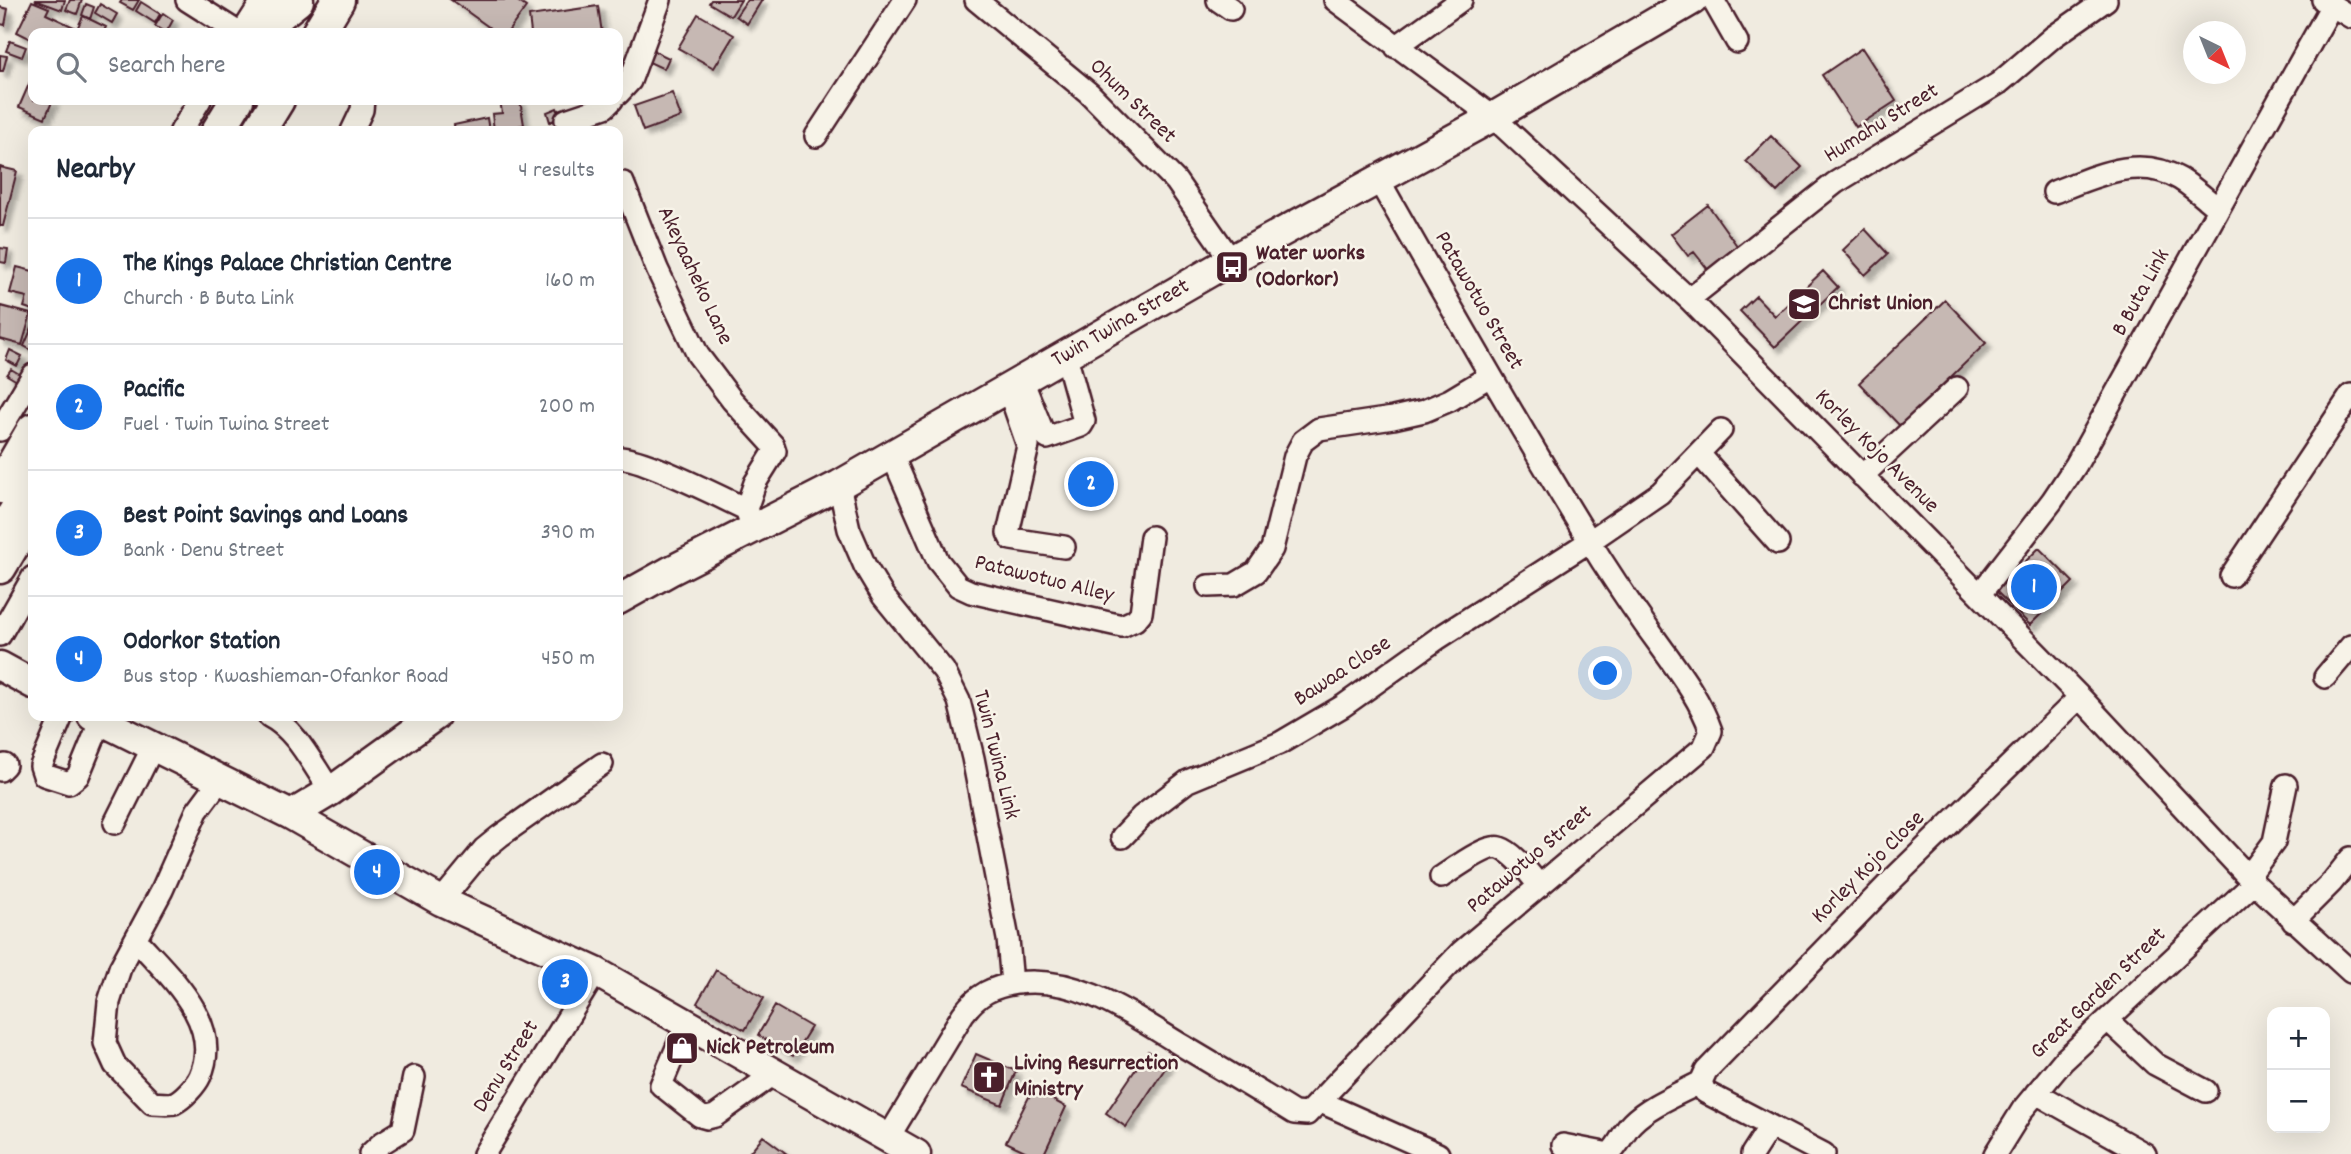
<!DOCTYPE html>
<html lang="en">
<head>
<meta charset="utf-8">
<style>
  :root { --surface:#fff; --page:#f2f2f3; --text:#1f2937; --muted:#747a83; --line:#e0e1e3; --accent:#1a73e8 }
  body { margin:0; font-family:Dekko,sans-serif; background:var(--page); color:var(--text) }
  .controls { position:absolute; right:21px; bottom:21px; display:grid; overflow:hidden; border-radius:14px; box-shadow:0 7px 28px #0002 }
  .controls button { width:63px; height:63px; display:grid; place-items:center; padding:0; border:0; border-bottom:2px solid var(--line); background:var(--surface); color:var(--text); font:35px sans-serif }
  .compass { position:absolute; left:2183px; top:21px; width:63px; height:63px; border-radius:50%; background:var(--surface); box-shadow:0 7px 28px #0002; rotate:137deg }
  .you { position:absolute; left:1606px; top:674px; width:24px; height:24px; margin:-18px; border:5px solid #fff; border-radius:50%; background:#1a73e8; box-shadow:0 0 0 10px #1a73e833 }
  .badge { display:grid; place-items:center; width:46px; height:46px; border-radius:50%; background:var(--accent); color:#fff; font-size:23px; font-weight:700 }
  .pin { position:absolute; translate:-50% -50%; border:4px solid #fff; box-shadow:0 2px 7px #0006 }
  .list { margin:0; padding:0; list-style:none }
  h2 { display:flex; justify-content:space-between; align-items:center; height:91px; margin:0; padding:0 28px; font-size:30px }
  h2 small { font-size:23px; font-weight:400; color:var(--muted) }
  .list li { display:grid; grid-template-columns:46px 1fr auto; gap:21px; align-items:center; box-sizing:border-box; height:126px; padding:0 28px; border-top:2px solid var(--line) }
  .list b { display:block; font-size:26px; white-space:nowrap }
  .list p { margin:0; font-size:23px; white-space:nowrap; color:var(--muted) }
  .list em { font-size:23px; font-style:normal; color:var(--muted) }
  .icon { flex:none; width:38px; height:38px; fill:none; stroke:currentColor; stroke-width:2; stroke-linecap:round; stroke-linejoin:round }
  .map { position:relative; flex:none; width:2351px; height:1154px; overflow:hidden }
  .search { position:absolute; background:var(--surface); box-shadow:0 7px 28px #0002; left:28px; top:28px; width:595px; height:77px; display:flex; align-items:center; gap:18px; box-sizing:border-box; padding:0 24px; border-radius:14px; color:var(--muted); font-size:26px }
  .panel { position:absolute; background:var(--surface); box-shadow:0 7px 28px #0002; left:28px; top:126px; width:595px; height:595px; border-radius:14px }
  .map>svg:first-child { display:block }
  .building { fill:#c6b8b3; stroke:#4a1f2b; stroke-width:2; filter:url(#shadow) }
  .lines { fill:none; stroke-linecap:round; stroke-linejoin:round }
  .minor-casing { stroke:#4a1f2b; stroke-width:26 }
  .major-casing { stroke:#4a1f2b; stroke-width:33 }
  .highway-casing { stroke:#4a1f2b; stroke-width:37 }
  .minor { stroke:#f7f3e8; stroke-width:21 }
  .major { stroke:#f7f3e8; stroke-width:28 }
  .highway { stroke:#f7f3e8; stroke-width:32 }
  .labels { text-anchor:middle; dominant-baseline:central; stroke-width:5; stroke-linejoin:round; paint-order:stroke }
  .street-label { font-size:23px; fill:#4a1f2b; stroke:#f7f3e8 }
  .poi-label { font-size:23px; font-weight:bold; fill:#4a1f2b; stroke:#f7f3e8; text-anchor:start }
</style>
</head>
<body>
<div class="map">
<svg width="2351" height="1154" viewBox="0 0 2351 1154">
  <defs>
    <filter id="shadow"><feDropShadow dx="5.5" dy="5.5" stdDeviation="2" flood-color="#0004"/></filter>
  </defs>
  <rect width="100%" height="100%" fill="#f0ebe0"/>
  <filter id="ink" filterUnits="userSpaceOnUse"><feTurbulence type="fractalNoise" baseFrequency=".0143" numOctaves="2"/><feDisplacementMap in="SourceGraphic" scale="14" xChannelSelector="R" yChannelSelector="G"/><feConvolveMatrix kernelMatrix="1 2 1 2 8 2 1 2 1" color-interpolation-filters="sRGB"/></filter>
  <g filter="url(#ink)">
    <path class="building" d="M35 0H65L62 10Z
      M70 0H82L77 14 66 10Z
      M122 0H139L133 10 120 3Z
      M451 0H516L526 7 507 33H497Z
      M711 0H741L731 16 709 3Z
      M747 0H762L747 24 736 16Z
      M32 1 49 8 46 14 74 27 71 33H33V40L17 32Z
      M141 2 160 14 155 23 136 11Z
      M86 4 94 7 90 19 82 15Z
      M100 4 117 14 112 23 95 13Z
      M598 6 602 33H531L529 16Z
      M0 7 8 9 5 25 0 24Z
      M163 13 173 20 166 33 155 26Z
      M698 14 734 35 714 68 678 48Z
      M83 16 106 27 103 33H75Z
      M10 41 26 47 22 57 6 51Z
      M1862 48 1896 101 1856 127 1822 75Z
      M654 51 669 58 664 69 649 62Z
      M0 55 7 56 3 71H0Z
      M33 75V100H53L45 118 19 107Z
      M672 93 681 117 643 131 634 106Z
      M500 100H520L524 125 494 130 492 114 502 113Z
      M557 108 561 117 550 122 547 112Z
      M487 118 489 131H455L454 125Z
      M1771 136 1802 167 1777 192 1746 161Z
      M0 167 17 171 3 226H0Z
      M1708 205 1740 250 1710 272 1694 252 1688 256 1671 234Z
      M1865 229 1888 254 1865 275 1843 250Z
      M0 248 8 249 6 263 0 262Z
      M17 267 33 271V310L24 307 27 297 10 293Z
      M1823 271 1838 287 1775 347 1740 311 1756 296 1775 316Z
      M1945 300 1986 343 1900 426 1859 383Z
      M1 306 31 314 22 345 0 339Z
      M33 325V351L24 346Z
      M10 350 22 356 17 366 6 360Z
      M11 369 21 375 17 381 7 375Z
      M2039 548 2073 582 2030 625 1996 591Z
      M716 970 764 998 745 1030 697 1003Z
      M775 1006 811 1027 793 1056 758 1035Z
      M1148 1051 1168 1064 1126 1127 1106 1113Z
      M976 1054 1016 1071 1002 1105 961 1088Z
      M1033 1089 1066 1107 1044 1154H1031L1006 1142Z
      M763 1136 787 1154H748Z"/>
    <g class="lines">
      <g class="minor-casing">
        <path id="minor" d="M187 0 239 33
          M976 0 1089 93 1176 181 1231 260
          M1218 0 1231 9
          M1335 0 1493 117 1689 299 2080 697 2254 883 2351 972
          M1713 0 1737 42
          M2323 0 2351 17
          M242 33 263 0
          M1396 47 1461 0
          M618 94 630 81 660 0
          M566 120 605 107 612 100
          M181 131 200 100
          M352 131 362 110 363 100
          M816 136 905 0
          M623 183 657 269 698 355 732 400 773 445 775 451 755 483 746 509 753 528
          M2054 192C2094 177 2138 154 2180 179 2193 187 2206 199 2218 209
          M1689 299 1835 183 1999 83 2053 37 2106 0
          M1022 380 1043 432 1047 438 1081 426 1084 421 1066 356
          M1008 388 1028 446 1008 533 1011 539 1064 547
          M0 430 33 375
          M1699 454 1778 543
          M892 455 938 561 958 586 971 592 1122 626 1135 620 1141 613 1151 537
          M618 458C638 455 722 498 746 509
          M1862 476 1957 388
          M839 485 849 529 865 566 883 596 944 671 959 701 973 758 1008 939 1012 984
          M2231 576 2351 395
          M1208 586 1234 585 1256 572 1272 549 1295 456 1303 441 1319 429 1393 418 1424 411 1450 400 1490 376
          M1980 594 2052 501 2076 465 2332 5
          M0 635 33 577
          M2325 677 2351 646
          M62 716 41 766 44 775 69 783 78 776 101 720
          M269 716C297 730 313 766 331 791
          M0 770 5 765
          M115 823 153 747
          M1122 837 1142 816 1188 781 1280 743 1343 706 1437 639 1590 541 1660 493 1721 430
          M1441 877C1454 869 1486 844 1500 848 1515 853 1529 874 1540 886
          M2248 877 2274 842 2286 785
          M441 901 484 849 500 836 602 764
          M2293 921 2332 882 2351 858
          M136 939C168 975 224 1023 200 1076 196 1085 183 1099 174 1103 168 1105 158 1103 152 1103L115 1065 105 1043 109 1002 120 968 162 890 197 811 220 780
          M2108 1020 2155 1064 2206 1091
          M687 1024 661 1085 700 1116 707 1118 715 1116 775 1073
          M2036 1093 2145 1154
          M1321 1102 1438 1154
          M888 1138 963 1014C978 994 992 987 1017 983 1079 975 1133 1016 1183 1046 1220 1068 1257 1090 1294 1113L1307 1114 1461 952 1704 747 1711 731C1700 699 1679 672 1659 644 1639 617 1620 589 1602 561 1524 436 1451 307 1378 179
          M1563 1145 1609 1154C1620 1145 1622 1133 1632 1123 1650 1105 1679 1094 1701 1082
          M370 1154 382 1143 403 1130 414 1077
          M484 1154 596 972
          M1752 1154 1770 1126
          M1824 1154 1705 1092 1701 1082 1706 1071 1891 881 2080 697
          M1995 1154 2023 1109 2063 1061 2254 883"/>
      </g>
      <g class="major-casing">
        <path id="major" d="M618 600 670 571 839 485 1231 260 1493 117 1693 0
          M0 666 33 684
          M92 716 291 815 441 901 596 972 916 1154
          M291 815 331 791 435 716"/>
      </g>
      <g class="highway-casing">
        <path id="highway" d="M256 33 297 0
          M318 33 338 0
          M218 131 237 100
          M259 131 278 100
          M0 487 33 430
          M7 526 33 482
          M0 567 33 511"/>
      </g>
      <use href="#minor" class="minor"/>
      <use href="#major" class="major"/>
      <use href="#highway" class="highway"/>
    </g>
  </g>
  <defs>
    <g id="bus-square" transform="scale(1.75)"><rect x="-9" y="-9" width="18" height="18" rx="4" fill="#4a1f2b" stroke="#f7f3e8"/><path d="M-5-6H5V4H4V6H2V4H-2V6H-4V4H-5ZM-3.5-4V0h7V-4ZM-3.5 1.2v1.5H-2V1.2ZM2 1.2v1.5H3.5V1.2Z" fill="#fff"/></g>
    <g id="school-square" transform="scale(1.75)"><rect x="-9" y="-9" width="18" height="18" rx="4" fill="#4a1f2b" stroke="#f7f3e8"/><path d="M0-5L7-2L0 1L-7-2ZM-4 1L0 2.5L4 1V4Q0 6-4 4Z" fill="#fff"/></g>
    <g id="shop-square" transform="scale(1.75)"><rect x="-9" y="-9" width="18" height="18" rx="4" fill="#4a1f2b" stroke="#f7f3e8"/><path d="M-5-2.5h2.3a2.7 3.5 0 0 1 5.4 0H5L5.5 6h-11ZM-1.5-2.5h3a1.5 2.3 0 0 0-3 0Z" fill="#fff"/></g>
    <g id="church-square" transform="scale(1.75)"><rect x="-9" y="-9" width="18" height="18" rx="4" fill="#4a1f2b" stroke="#f7f3e8"/><path d="M-1.2-6h2.4v3.5h3.3v2.4h-3.3V6h-2.4V-.1h-3.3v-2.4h3.3Z" fill="#fff"/></g>
  </defs>
  <g fill-rule="evenodd">
    <use href="#bus-square" x="1232" y="267"/>
    <use href="#school-square" x="1804" y="304"/>
    <use href="#shop-square" x="682" y="1048"/>
    <use href="#church-square" x="989" y="1077"/>
  </g>
  <g class="labels">
    <g class="street-label">
      <text transform="translate(1132 102) rotate(44)">Ohum Street</text>
      <text transform="translate(1882 124) rotate(-32)">Humahu Street</text>
      <text transform="translate(694 276) rotate(65)">Akeyaaheko Lane</text>
      <text transform="translate(2142 293) rotate(-61)">B Buta Link</text>
      <text transform="translate(1478 301) rotate(60)">Patawotuo Street</text>
      <text transform="translate(1121 324) rotate(-30)">Twin Twina Street</text>
      <text transform="translate(1876 452) rotate(45)">Korley Kojo Avenue</text>
      <text transform="translate(1044 580) rotate(14)">Patawotuo Alley</text>
      <text transform="translate(1343 672) rotate(-33)">Bawaa Close</text>
      <text transform="translate(995 755) rotate(76)">Twin Twina Link</text>
      <text transform="translate(1530 860) rotate(-40)">Patawotuo Street</text>
      <text transform="translate(1869 868) rotate(-45)">Korley Kojo Close</text>
      <text transform="translate(2099 994) rotate(-44)">Great Garden Street</text>
      <text transform="translate(507 1067) rotate(-58)">Denu Street</text>
    </g>
    <g class="poi-label">
      <text x="1256" y="254">Water works<tspan x="1256" dy="26">(Odorkor)</tspan></text>
      <text x="1828" y="304">Christ Union</text>
      <text x="706" y="1048">Nick Petroleum</text>
      <text x="1014" y="1064">Living Resurrection<tspan x="1014" dy="26">Ministry</tspan></text>
    </g>
  </g>
</svg>
<div class="controls">
<button>+</button>
<button>−</button>
</div>
<svg class="compass" viewBox="-18 -18 36 36"><path d="M0-13l5 13h-10z" fill="#e53935"/><path d="M0 13l5-13h-10z" fill="#747a83"/></svg>
<div class="you"></div>
<div class="pin badge" style="left:2034px;top:587px">1</div>
<div class="pin badge" style="left:1091px;top:484px">2</div>
<div class="pin badge" style="left:565px;top:982px">3</div>
<div class="pin badge" style="left:377px;top:872px">4</div>
<div class="search"><svg class="icon" aria-label="search" viewBox="0 0 24 24"><circle cx="10" cy="10" r="6"/><path d="M15 15l6 6"/></svg>Search here</div>
<section class="panel">
<h2>Nearby<small>4 results</small></h2>
<ul class="list">
<li><span class="badge">1</span><div><b>The Kings Palace Christian Centre</b><p>Church · B Buta Link</p></div><em>160 m</em></li>
<li><span class="badge">2</span><div><b>Pacific</b><p>Fuel · Twin Twina Street</p></div><em>200 m</em></li>
<li><span class="badge">3</span><div><b>Best Point Savings and Loans</b><p>Bank · Denu Street</p></div><em>390 m</em></li>
<li><span class="badge">4</span><div><b>Odorkor Station</b><p>Bus stop · Kwashieman-Ofankor Road</p></div><em>450 m</em></li>
</ul>
</section>
</div>
</body>
</html>
